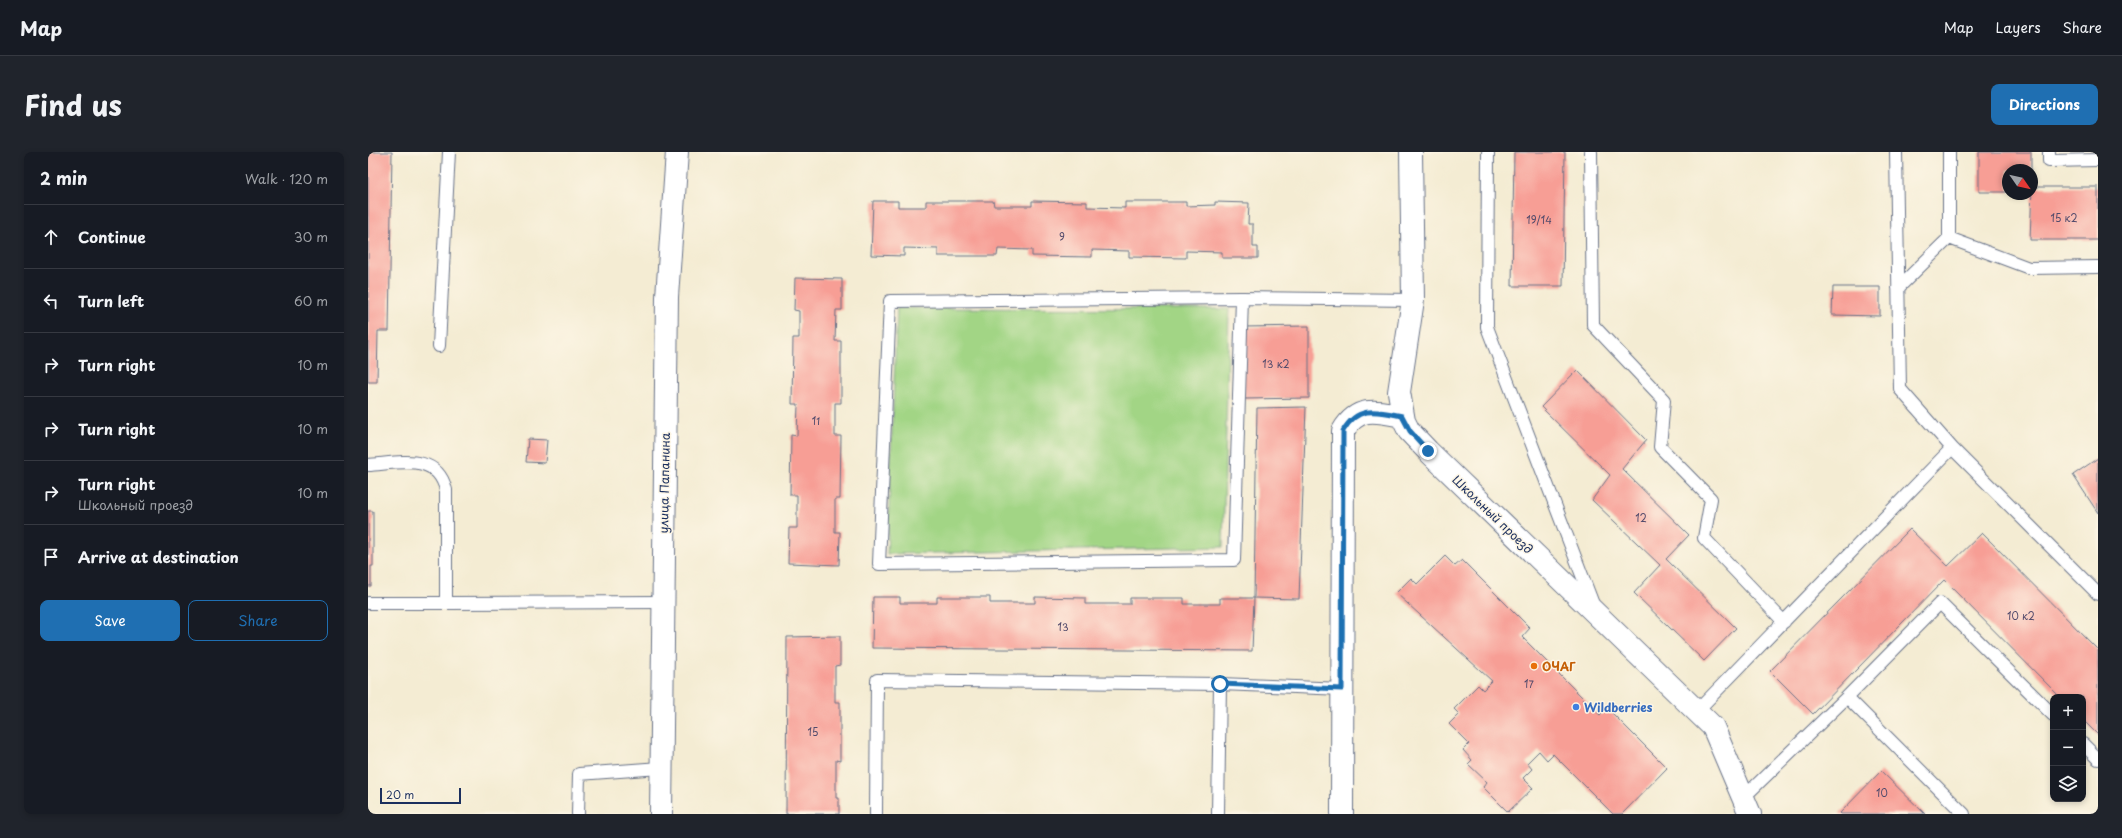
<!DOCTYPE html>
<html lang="en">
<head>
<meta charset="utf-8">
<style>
  :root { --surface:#171b24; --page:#20242c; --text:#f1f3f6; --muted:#9ea1a6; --line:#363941; --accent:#1f6fb2 }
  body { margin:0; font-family:"Playpen Sans",sans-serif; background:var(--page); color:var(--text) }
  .controls { position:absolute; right:12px; bottom:12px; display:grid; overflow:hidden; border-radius:8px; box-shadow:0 2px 6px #0003 }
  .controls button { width:36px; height:36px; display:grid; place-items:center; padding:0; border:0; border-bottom:1px solid var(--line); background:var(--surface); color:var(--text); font:20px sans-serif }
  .compass { position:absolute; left:1634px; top:12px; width:36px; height:36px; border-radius:50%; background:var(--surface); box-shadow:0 2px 6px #0003; rotate:124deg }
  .scale { position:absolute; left:12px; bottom:10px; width:81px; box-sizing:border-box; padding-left:4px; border:2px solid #1b2f5e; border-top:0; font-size:11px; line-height:14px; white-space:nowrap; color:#1b2f5e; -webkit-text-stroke:3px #fcf5e5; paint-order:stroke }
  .stop { position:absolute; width:12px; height:12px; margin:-9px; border:3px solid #1f6fb2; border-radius:50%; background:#fff }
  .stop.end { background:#1f6fb2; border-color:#fff; box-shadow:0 1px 4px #0008 }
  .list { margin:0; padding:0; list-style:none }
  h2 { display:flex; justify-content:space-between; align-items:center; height:52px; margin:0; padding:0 16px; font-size:17px }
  h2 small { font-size:13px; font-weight:400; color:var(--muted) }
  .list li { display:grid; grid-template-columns:26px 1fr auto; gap:12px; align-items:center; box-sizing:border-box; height:64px; padding:0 16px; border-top:1px solid var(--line) }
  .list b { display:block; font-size:15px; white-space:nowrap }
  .list p { margin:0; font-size:13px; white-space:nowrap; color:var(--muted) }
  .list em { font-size:13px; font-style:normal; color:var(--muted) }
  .actions { display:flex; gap:8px; padding:12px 16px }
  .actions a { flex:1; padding:9px 0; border:1px solid var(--accent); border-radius:8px; text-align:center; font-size:14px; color:var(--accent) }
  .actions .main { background:var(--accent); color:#fff }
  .icon { flex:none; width:22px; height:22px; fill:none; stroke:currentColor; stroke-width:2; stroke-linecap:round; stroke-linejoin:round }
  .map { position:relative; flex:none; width:1730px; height:662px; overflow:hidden; border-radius:8px }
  header { display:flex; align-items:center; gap:24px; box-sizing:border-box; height:56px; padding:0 20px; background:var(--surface); border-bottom:1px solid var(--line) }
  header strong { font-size:19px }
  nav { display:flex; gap:22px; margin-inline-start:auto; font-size:14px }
  .intro { display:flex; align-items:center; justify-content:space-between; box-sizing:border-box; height:96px; padding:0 24px }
  h1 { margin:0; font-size:28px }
  .button { padding:10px 18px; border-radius:8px; background:var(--accent); color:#fff; font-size:14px; font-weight:700 }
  main { display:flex; gap:24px; padding:0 24px }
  aside { flex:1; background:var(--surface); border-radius:8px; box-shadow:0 2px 6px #0003 }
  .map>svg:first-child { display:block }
  .green { fill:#a2d585; stroke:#5e8272 }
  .building { fill:#f79e95 }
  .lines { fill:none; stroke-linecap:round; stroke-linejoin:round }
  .lane-casing { stroke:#677187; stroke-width:14 }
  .street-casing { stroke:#677187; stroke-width:24 }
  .lane { stroke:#fff; stroke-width:12 }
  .street { stroke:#fff; stroke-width:22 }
  .route { stroke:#1f6fb2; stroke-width:5 }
  .food-dot { fill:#e8710a; stroke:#fcf5e5; stroke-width:1.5 }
  .shop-dot { fill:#3f7fe0; stroke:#fcf5e5; stroke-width:1.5 }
  .labels { text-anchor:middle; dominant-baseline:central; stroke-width:3; stroke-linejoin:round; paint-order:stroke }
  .number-label { font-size:10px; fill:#524b6c }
  .street-label { font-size:12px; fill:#1b2f5e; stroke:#fcf5e5 }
  .food-label { font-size:12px; font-weight:bold; fill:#c56008; stroke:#fcf5e5; text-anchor:start }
  .shop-label { font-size:12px; font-weight:bold; fill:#366cbe; stroke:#fcf5e5; text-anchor:start }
</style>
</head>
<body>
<header>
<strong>Map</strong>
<nav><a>Map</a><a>Layers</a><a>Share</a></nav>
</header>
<div class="intro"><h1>Find us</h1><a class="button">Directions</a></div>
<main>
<aside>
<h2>2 min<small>Walk · 120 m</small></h2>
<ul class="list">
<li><svg class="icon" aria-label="ahead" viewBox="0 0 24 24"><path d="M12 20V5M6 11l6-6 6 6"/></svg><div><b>Continue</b></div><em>30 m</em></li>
<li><svg class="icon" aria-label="left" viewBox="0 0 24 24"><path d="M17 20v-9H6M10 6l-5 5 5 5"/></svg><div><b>Turn left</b></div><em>60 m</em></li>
<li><svg class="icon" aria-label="right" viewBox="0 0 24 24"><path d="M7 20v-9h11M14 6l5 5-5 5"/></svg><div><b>Turn right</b></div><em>10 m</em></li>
<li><svg class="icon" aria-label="right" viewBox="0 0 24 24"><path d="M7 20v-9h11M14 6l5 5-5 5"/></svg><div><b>Turn right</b></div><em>10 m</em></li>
<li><svg class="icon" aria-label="right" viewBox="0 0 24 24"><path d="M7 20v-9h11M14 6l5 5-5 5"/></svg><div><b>Turn right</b><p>Школьный проезд</p></div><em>10 m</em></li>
<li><svg class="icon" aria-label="arrive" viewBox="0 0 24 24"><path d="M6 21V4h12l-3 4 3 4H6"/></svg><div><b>Arrive at destination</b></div></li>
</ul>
<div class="actions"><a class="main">Save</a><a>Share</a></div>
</aside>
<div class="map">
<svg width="1730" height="662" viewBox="0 0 1730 662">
  <rect width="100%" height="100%" fill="#fcf5e5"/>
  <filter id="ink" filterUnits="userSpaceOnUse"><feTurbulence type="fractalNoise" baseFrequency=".025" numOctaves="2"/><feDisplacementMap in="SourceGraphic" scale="8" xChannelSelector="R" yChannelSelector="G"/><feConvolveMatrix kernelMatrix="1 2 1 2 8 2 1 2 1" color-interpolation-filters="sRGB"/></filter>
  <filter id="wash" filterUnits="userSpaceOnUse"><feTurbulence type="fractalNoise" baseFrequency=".012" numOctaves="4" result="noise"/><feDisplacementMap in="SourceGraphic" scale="16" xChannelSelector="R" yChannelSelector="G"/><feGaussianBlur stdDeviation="0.9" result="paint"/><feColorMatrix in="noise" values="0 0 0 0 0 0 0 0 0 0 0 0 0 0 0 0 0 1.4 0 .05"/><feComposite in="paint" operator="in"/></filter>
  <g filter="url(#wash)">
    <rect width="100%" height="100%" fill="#f4ecd3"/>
    <path class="green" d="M529 156 861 157 855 395 519 402Z"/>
    <g id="blocks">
      <path class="building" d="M0 0H24L21 179H10L9 230H0Z
        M1146 0H1197L1195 134H1144Z
        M1611 0H1663V18H1640V40H1611Z
        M1664 35H1730V88H1662Z
        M505 49H530V55H558V49H625L626 54H664V49L719 50V55L757 56V50H818V54L847 53V50L881 51 880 72H885V95H890V106H854V100L818 99V106L761 105V99L724 98V105L664 104V98L630 97 629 104H570V97L536 96V104L503 103Z
        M427 126 474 127V158H468L467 189H473V251H467V284H473L472 347H467V380H472L471 413 420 411 421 376H429V343H422L423 283 429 284 430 252H424L425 186H431V159L426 158Z
        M1465 135H1512V164L1464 163Z
        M941 174V246L876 247 875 175Z
        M1209 218 1278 288 1254 317 1321 383 1298 407 1368 476 1336 509 1266 441 1292 413 1224 348 1242 323 1173 255Z
        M938 255 931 447 886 446 884 499 504 496 505 445H532V451H569V445H622V451H667V445L717 446V452H762V446H816V452H852V446H886L889 256Z
        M160 287 179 288 177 311 158 310Z
        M1730 306V361L1705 323Z
        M0 359H5V414H3V434H0Z
        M1542 377 1580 414 1614 381 1730 498V583L1715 568V545H1692L1576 428 1445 562 1402 519Z
        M1077 404 1087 414 1094 408 1162 476 1154 485 1232 563 1239 556 1299 616 1254 662H1245L1185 602 1179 608 1171 599 1159 611 1164 617 1155 626 1165 636 1140 660 1115 635 1119 630 1100 612 1104 608 1095 598 1101 592 1081 572 1091 562 1086 557 1110 533 1115 538 1124 529 1028 441 1043 426 1049 432Z
        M472 484V513L467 514V550H472V609L468 608V646H471V662H418L419 485Z
        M1513 619 1557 662H1473L1472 661Z"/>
    </g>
  </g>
  <g filter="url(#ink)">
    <use href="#blocks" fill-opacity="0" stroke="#677187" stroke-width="1"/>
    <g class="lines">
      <g class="lane-casing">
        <path id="lane" d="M1120 0 1119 175 1225 452
          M1223 0 1225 173 1296 248 1292 295 1343 347 1336 386 1416 470
          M1528 0 1532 237 1584 296
          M1581 0V86L1661 116 1730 115
          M1681 0V9L1730 8
          M1530 136 1581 86
          M874 146 866 408 511 412 522 149 874 146 1045 148
          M71 194 81 0
          M0 313C31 311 69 300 78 338V451L294 450
          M0 451H78
          M1328 560 1584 296 1730 442
          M1715 592 1730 607
          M1375 646 1479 545
          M210 662 211 622 292 616
          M508 662 509 528 852 532 974 537
          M850 662 852 532
          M1596 662 1479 545 1572 451 1685 563"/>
      </g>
      <g class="street-casing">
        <path id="street" d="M1043 0 1045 148 1031 240 1036 269 1041 279 1060 299 1345 575 1382 662
          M293 662 299 145 309 0
          M974 662 975 279C990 253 1009 259 1034 264"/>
      </g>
      <use href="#lane" class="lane"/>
      <use href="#street" class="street"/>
    </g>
  </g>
  <g class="lines" filter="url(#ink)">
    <path class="route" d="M852 532 974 537 975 279C990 253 1009 259 1034 264L1042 279 1060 299"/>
  </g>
  <circle class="food-dot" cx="1166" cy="514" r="4"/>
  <circle class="shop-dot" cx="1208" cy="555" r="4"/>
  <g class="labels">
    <g class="number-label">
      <text x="1696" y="65">15 к2</text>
      <text x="1171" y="67">19/14</text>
      <text x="694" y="84">9</text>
      <text x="908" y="211">13 к2</text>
      <text x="448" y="268">11</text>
      <text x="1273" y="365">12</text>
      <text x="1653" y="463">10 к2</text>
      <text x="695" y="474">13</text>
      <text x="1161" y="531">17</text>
      <text x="445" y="579">15</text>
      <text x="1514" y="640">10</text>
    </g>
    <g class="street-label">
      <text transform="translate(296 331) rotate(-89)">улица Папанина</text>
      <text transform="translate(1125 362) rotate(44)">Школьный проезд</text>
    </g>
    <g class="food-label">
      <text x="1174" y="514">ОЧАГ</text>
    </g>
    <g class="shop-label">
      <text x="1216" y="555">Wildberries</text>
    </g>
  </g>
</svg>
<div class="controls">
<button>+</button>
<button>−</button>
<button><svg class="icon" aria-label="layers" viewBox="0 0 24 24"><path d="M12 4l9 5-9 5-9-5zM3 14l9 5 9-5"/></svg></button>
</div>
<svg class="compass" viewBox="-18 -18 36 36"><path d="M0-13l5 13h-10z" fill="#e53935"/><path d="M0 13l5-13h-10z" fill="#9ea1a6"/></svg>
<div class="scale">20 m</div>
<div class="stop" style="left:852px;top:532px"></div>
<div class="stop end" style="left:1060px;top:299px"></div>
</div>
</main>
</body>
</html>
